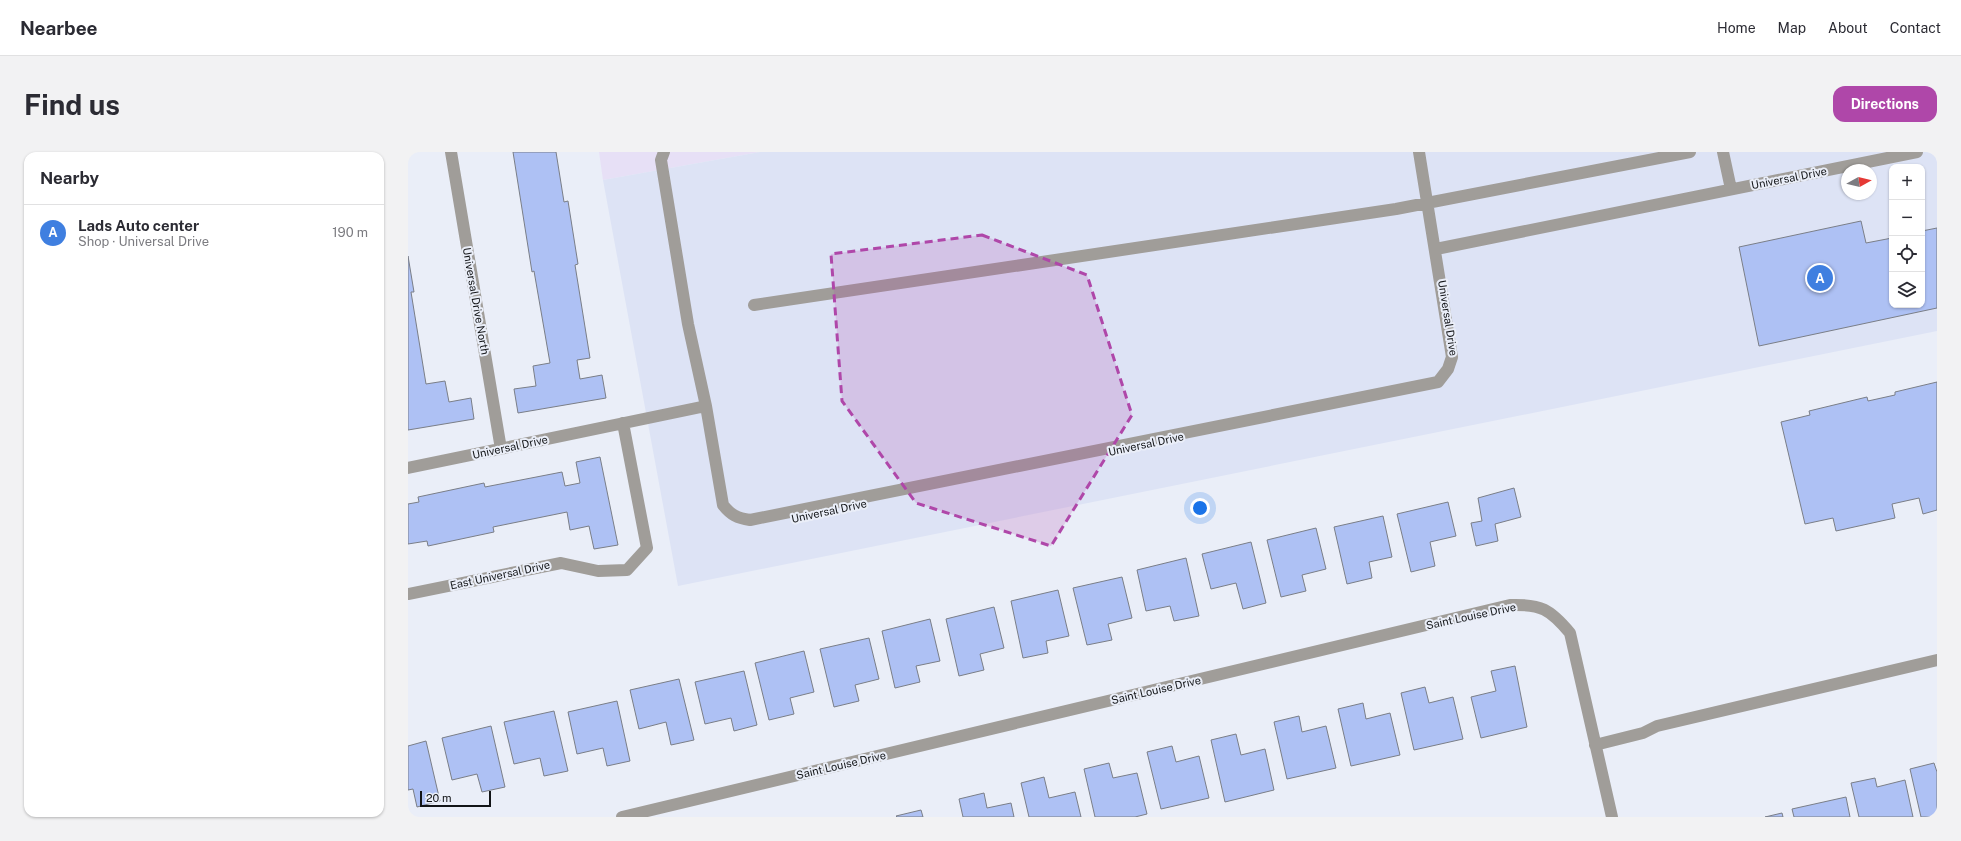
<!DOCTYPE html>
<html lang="en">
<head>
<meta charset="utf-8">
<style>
  :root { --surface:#fff; --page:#f2f2f3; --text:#2b2b33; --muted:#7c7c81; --line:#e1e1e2; --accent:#af47a9 }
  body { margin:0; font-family:"Public Sans",sans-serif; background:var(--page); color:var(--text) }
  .controls { position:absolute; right:12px; top:12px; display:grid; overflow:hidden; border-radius:8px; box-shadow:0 1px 3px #0004 }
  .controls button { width:36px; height:36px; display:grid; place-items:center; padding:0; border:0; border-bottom:1px solid var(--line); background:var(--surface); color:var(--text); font:20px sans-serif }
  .compass { position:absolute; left:1433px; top:12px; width:36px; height:36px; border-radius:50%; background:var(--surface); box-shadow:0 1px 3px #0004; rotate:82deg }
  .scale { position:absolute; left:12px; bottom:10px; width:71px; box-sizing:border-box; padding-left:4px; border:2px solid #121417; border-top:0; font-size:11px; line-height:14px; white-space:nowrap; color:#121417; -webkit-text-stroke:3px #eaeef8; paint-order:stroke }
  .you { position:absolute; left:792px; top:356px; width:14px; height:14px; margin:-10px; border:3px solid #fff; border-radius:50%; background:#1a73e8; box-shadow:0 0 0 6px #1a73e833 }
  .badge { display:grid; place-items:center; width:26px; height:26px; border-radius:50%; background:var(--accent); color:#fff; font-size:13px; font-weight:700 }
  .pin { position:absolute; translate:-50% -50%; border:2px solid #fff; box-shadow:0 1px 4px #0006 }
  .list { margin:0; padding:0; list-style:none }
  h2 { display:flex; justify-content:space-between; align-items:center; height:52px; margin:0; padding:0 16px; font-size:17px }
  h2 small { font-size:13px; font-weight:400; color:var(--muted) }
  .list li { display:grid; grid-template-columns:26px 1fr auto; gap:12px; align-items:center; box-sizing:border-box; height:56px; padding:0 16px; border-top:1px solid var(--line) }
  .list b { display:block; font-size:15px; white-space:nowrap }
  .list p { margin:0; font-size:13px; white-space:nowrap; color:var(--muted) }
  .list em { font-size:13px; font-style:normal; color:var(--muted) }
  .icon { flex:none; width:22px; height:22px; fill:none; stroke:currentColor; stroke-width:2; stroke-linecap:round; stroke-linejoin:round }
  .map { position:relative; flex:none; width:1529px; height:665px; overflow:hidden; border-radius:12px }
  header { display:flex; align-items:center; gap:24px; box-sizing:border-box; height:56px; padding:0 20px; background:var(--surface); border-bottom:1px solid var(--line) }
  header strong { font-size:19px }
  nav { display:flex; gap:22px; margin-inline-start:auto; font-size:14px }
  .intro { display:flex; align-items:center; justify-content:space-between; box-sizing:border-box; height:96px; padding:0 24px }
  h1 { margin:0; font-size:28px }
  .button { padding:10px 18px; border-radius:12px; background:var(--accent); color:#fff; font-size:14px; font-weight:700 }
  main { display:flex; gap:24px; padding:0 24px }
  aside { flex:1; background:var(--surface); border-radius:12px; box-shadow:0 1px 3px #0004 }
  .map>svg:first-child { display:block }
  .commercial { fill:#e7e0f6 }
  .built { fill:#dde3f5; fill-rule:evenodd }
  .building { fill:#aec1f4; stroke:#7a7e87 }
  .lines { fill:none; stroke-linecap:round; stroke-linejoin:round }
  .minor { stroke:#a09d99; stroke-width:12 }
  .marked { fill:#af47a9; fill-opacity:0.2; stroke:#af47a9; stroke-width:3; stroke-dasharray:8 5; stroke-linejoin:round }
  .labels { text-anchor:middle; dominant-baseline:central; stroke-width:4; stroke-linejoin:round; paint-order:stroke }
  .street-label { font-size:11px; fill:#121417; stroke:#eaeef8 }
</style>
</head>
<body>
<header>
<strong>Nearbee</strong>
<nav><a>Home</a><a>Map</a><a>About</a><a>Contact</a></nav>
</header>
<div class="intro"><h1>Find us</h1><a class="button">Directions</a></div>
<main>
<aside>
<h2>Nearby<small></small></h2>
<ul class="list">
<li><span class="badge" style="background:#3f7fe0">A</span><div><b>Lads Auto center</b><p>Shop · Universal Drive</p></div><em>190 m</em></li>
</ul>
</aside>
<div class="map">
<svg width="1529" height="665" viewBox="0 0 1529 665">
  <rect width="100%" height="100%" fill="#eaeef8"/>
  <path class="commercial" d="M191 0H352L195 28Z"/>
  <path class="built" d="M352 0H1529V179L270 434 195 28ZM1484 15H1514V153H1484ZM1439 18H1463V42H1439Z"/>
  <path class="building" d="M105 0H148L156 50 160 49 170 112 167 113 182 206 169 208 172 227 194 223 198 246 110 261 106 237 128 234 125 214 142 211 126 119 124 120Z
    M1453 69 1458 91 1484 86V153H1514V79L1529 76V156L1351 194 1331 95Z
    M0 104 6 140H3L18 232 37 229 41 250 63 246 66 267 0 278Z
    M1529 230V358L1515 362 1511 346 1484 352 1487 366 1428 379 1425 366 1397 372 1373 270 1402 263 1401 259 1459 245 1460 249 1487 243V240Z
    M192 305 210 393 186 397 181 374 162 378 159 360 85 375 86 380 20 394 19 389 0 392V352L11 350 10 345 76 331 77 335 154 320 157 334 172 331 168 310Z
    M1106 336 1113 365 1087 372 1090 389 1068 394 1063 371 1074 369 1070 346Z
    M1040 350 1048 384 1022 390 1027 414 1003 420 989 362Z
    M975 364 984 405 961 410 964 426 939 432 926 375Z
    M908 376 918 417 894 423 898 439 873 445 859 388Z
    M843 390 858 451 835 457 828 431 803 437 794 402Z
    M778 406 791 464 766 469 762 454 738 459 729 418Z
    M714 425 724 466 700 472 704 488 679 493 665 436Z
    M650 438 661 484 638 489 640 501 615 506 603 449Z
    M586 455 596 496 572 502 576 518 551 524 538 467Z
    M522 467 532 509 508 514 512 530 487 536 474 479Z
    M461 486 471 527 447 533 451 549 426 555 412 497Z
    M396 499 406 540 382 546 386 562 361 568 347 511Z
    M1107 514 1119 575 1073 586 1063 545 1088 539 1083 519Z
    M336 519 349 573 326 579 323 566 297 572 287 530Z
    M271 527 286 588 263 593 258 570 231 577 222 538Z
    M1017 535 1021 551 1045 545 1055 587 1006 598 993 541Z
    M209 549 222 609 199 614 195 596 169 602 160 560Z
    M955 551 958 567 982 561 992 603 943 614 930 557Z
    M146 559 160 619 136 624 132 606 106 612 96 570Z
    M891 564 894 580 918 574 928 616 879 627 866 570Z
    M83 574 97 635 74 640 69 622 44 628 34 586Z
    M828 582 833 603 857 597 866 638 817 650 803 588Z
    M18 589 32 649 9 655 5 637 0 638V594Z
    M764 594 768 610 791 604 801 646 753 657 739 600Z
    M701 611 705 626 729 621 739 662 727 665H687L676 617Z
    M1526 611 1529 620V665H1513L1502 617Z
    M636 625 641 646 667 640 673 665H621L613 631Z
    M1467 626 1469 635 1497 628 1505 665H1451L1443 631Z
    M576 641 579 656 603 651 606 665H555L551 647Z
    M1438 645 1442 665H1386L1384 657Z
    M513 658 515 665H489L488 664Z
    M1374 661 1375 665H1357Z"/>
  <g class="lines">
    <path class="minor" d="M43 0 93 297
      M256 0 253 8 280 172 298 254
      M1315 0 1323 37
      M1028 97 1509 0
      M346 153 988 57 1282 0
      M0 316 298 254 315 353C323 363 329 366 342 368L1030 230 1040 217 1044 205 1011 0
      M0 442 153 411 190 419 219 418 239 396 215 271
      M1187 593 1235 581 1249 574 1529 508
      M214 665 1102 453C1133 452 1142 457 1162 481L1204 665"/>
  </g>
  <path class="marked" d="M574 83 679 123 724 263 643 394 508 351 434 249 423 102Z"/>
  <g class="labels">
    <g class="street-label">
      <text transform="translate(1381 26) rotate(-11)">Universal Drive</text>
      <text transform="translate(68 149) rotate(80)">Universal Drive North</text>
      <text transform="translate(1040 166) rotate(81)">Universal Drive</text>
      <text transform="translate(738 292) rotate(-12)">Universal Drive</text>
      <text transform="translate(102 295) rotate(-12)">Universal Drive</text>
      <text transform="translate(421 359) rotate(-12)">Universal Drive</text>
      <text transform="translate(92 423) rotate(-12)">East Universal Drive</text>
      <text transform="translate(1063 464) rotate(-12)">Saint Louise Drive</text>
      <text transform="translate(748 538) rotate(-13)">Saint Louise Drive</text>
      <text transform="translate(433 613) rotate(-13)">Saint Louise Drive</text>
    </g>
  </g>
</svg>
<div class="controls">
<button>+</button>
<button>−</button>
<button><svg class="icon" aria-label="locate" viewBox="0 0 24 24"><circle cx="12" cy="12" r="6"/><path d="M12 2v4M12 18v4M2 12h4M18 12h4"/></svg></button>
<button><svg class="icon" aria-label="layers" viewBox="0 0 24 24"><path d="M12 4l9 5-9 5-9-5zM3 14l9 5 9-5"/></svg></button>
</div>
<svg class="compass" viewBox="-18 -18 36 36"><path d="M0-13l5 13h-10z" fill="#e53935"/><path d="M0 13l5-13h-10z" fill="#7c7c81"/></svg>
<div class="scale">20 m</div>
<div class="you"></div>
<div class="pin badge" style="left:1412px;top:126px;background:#3f7fe0">A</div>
</div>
</main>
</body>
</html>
